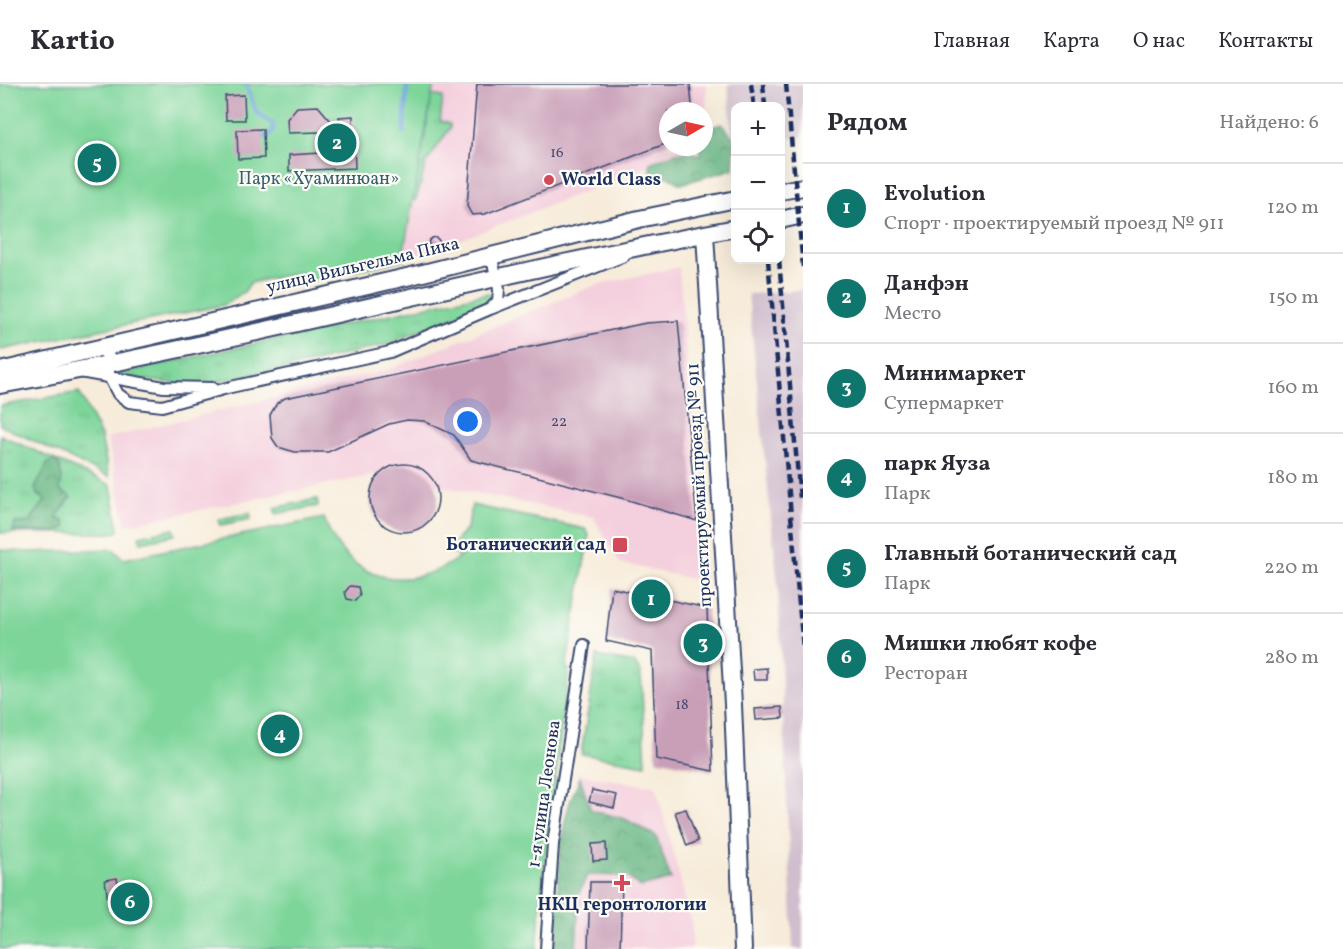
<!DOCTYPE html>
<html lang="ru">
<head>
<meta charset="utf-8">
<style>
  :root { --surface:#fff; --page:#f7f7f7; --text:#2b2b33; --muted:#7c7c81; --line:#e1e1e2; --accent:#0f766e }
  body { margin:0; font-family:Vollkorn,serif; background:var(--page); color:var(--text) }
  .controls { position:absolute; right:18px; top:18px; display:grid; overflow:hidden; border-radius:12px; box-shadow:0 6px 24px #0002 }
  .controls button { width:54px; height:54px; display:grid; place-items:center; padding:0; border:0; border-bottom:2px solid var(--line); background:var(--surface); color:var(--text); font:30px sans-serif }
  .compass { position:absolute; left:659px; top:18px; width:54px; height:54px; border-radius:50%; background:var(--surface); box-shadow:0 6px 24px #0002; rotate:81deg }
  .you { position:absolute; left:468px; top:338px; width:21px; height:21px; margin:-15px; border:4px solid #fff; border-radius:50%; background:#1a73e8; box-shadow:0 0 0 9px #1a73e833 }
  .badge { display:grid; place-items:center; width:39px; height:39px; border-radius:50%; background:var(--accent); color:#fff; font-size:20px; font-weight:700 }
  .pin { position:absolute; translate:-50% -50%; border:3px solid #fff; box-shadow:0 2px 6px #0006 }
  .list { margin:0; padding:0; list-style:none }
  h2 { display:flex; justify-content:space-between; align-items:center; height:78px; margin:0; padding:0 24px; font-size:26px }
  h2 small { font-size:20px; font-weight:400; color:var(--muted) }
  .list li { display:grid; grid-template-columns:39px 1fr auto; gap:18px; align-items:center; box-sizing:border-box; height:90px; padding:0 24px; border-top:2px solid var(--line) }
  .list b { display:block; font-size:22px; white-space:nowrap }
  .list p { margin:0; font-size:20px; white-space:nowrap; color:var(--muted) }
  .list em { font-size:20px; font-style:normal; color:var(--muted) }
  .icon { flex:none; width:33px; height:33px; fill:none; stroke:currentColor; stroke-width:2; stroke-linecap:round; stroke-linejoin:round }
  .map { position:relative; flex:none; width:803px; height:865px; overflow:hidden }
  header { display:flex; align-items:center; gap:36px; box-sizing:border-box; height:84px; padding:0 30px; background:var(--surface); border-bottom:2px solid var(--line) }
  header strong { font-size:28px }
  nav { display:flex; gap:33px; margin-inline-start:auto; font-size:21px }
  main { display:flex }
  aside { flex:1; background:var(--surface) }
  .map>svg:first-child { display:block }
  .built { fill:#f4cfdd }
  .railway { fill:#d0bdcd }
  .grass { fill:url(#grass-tufts); stroke:#4c827c; stroke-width:1.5 }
  .forest { fill:url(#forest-crowns); stroke:#407270; stroke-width:1.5 }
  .park { fill:#7dd59a; stroke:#4c827c; stroke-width:1.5 }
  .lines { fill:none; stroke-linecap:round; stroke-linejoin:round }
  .stream { stroke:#74a4de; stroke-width:4.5 }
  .building { fill:#c99fb8 }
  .street-casing { stroke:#3c4b71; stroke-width:14 }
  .secondary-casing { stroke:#3c4b71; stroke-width:20 }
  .street { stroke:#fff; stroke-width:10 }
  .secondary { stroke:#fff; stroke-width:16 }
  .rail { stroke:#1b2f5e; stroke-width:4.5; stroke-dasharray:9 4.5; stroke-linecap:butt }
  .poi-dot { fill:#d1495b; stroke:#fdfcf7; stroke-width:2 }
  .labels { text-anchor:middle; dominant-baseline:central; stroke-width:4.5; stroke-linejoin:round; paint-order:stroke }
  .number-label { font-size:15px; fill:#464b74 }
  .park-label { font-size:18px; fill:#386170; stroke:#fdfcf7 }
  .poi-label { font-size:18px; font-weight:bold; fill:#1b2f5e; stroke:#fdfcf7; text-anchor:start }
  .street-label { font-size:18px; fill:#1b2f5e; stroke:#fdfcf7 }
</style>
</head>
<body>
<header>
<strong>Kartio</strong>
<nav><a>Главная</a><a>Карта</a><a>О нас</a><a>Контакты</a></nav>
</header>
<main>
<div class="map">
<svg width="803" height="865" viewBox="0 0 803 865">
  <defs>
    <pattern id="grass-tufts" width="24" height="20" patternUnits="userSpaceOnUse" patternTransform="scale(1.5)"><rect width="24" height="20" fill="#7dd59a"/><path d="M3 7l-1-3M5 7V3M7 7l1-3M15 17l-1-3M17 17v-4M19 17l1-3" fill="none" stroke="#6bb787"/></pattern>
    <pattern id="forest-crowns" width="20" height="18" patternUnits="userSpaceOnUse" patternTransform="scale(1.5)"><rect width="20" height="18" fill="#66b682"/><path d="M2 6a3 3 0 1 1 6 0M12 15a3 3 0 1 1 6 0" fill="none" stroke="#53946e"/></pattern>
  </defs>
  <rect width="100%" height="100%" fill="#fdfcf7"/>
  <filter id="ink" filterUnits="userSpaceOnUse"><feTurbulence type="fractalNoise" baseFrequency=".0167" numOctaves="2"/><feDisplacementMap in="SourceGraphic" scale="12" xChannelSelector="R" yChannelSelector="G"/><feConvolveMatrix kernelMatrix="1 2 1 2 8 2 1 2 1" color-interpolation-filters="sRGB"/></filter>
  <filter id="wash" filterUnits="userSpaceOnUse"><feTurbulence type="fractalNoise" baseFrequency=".008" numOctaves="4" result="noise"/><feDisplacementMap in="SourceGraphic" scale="24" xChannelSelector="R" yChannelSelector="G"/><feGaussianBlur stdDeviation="1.35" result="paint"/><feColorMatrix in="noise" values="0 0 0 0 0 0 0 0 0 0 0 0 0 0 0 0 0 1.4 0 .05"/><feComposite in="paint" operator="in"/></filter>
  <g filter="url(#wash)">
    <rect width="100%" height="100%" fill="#f7ecda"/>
    <path class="built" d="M434 0H707L705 45 704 27H668V63H691L681 70 437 165 417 170 404 166Z
      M679 183 705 498 620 479 593 433 436 401 422 385 410 380 391 382 379 390 126 441 107 354 390 285 596 201Z
      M578 690 656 703 692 840V865H558L565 757Z"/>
    <path class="railway" d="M728 0H803V52L781 56 780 22H736L735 62 733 63Z
      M803 206V865H793L778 503 748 210Z"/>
    <path class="grass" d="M428 11 443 13 440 37 450 40V44L426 79 416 116 411 117Z
      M488 209 491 211 490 218 388 260 289 284 203 300H180L120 293V289Z
      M79 308 101 352 109 393 0 341V322Z
      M0 351 111 401 119 447 114 449H0Z
      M317 415 318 422 276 430 274 424Z
      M250 429 251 435 220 441 219 435Z
      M174 445 175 451 141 458 139 452Z
      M597 572 635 579 641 590 646 681 581 670Z"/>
    <path class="forest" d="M722 40 735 56 733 85 681 100C671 96 672 89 659 95L650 87V79C671 71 680 64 701 71L698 63H704V57L712 43Z
      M54 376 58 378 62 393 60 406 71 413 56 434 64 437 66 443 56 448 13 447 15 439 30 438C33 428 43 424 45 415L37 411 35 404 48 379Z
      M580 694 591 726 625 735 656 752 671 795 641 803 626 792 587 791 579 810 576 865H555C559 810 554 744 580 694Z"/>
    <path class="park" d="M0 0H434L402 176 305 198 301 188 250 199 245 207 224 221 0 266Z
      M472 421 585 445 589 451 566 584 569 585 543 794 537 865H0V466L29 468 113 465 124 475 324 434C346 499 409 511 461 472L447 468 467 444Z"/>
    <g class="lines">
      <path class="stream" d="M246 0 256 28 273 40V46L269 52 263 53
        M404 48 407 0"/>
    </g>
    <g id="blocks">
      <path class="building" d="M477 0H690L692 21 690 27H668V58L665 60 485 130 472 131 467 122Z
        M244 11 245 36H226L225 12Z
        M318 22 337 44 339 33 353 32 355 84 289 87V71L321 69 320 48 288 49 287 35 297 23Z
        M263 45 264 74 238 75 237 46Z
        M428.5 159a5.5 5.5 0 1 1 11 0a5.5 5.5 0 1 1-11 0Z
        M678 237 697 437 625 415 471 376 454 351 424 337 407 336 389 340 328 368H295L278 363 272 354 270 331 277 319 285 314 646 239Z
        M370 414a34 34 0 1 1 68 0a34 34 0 1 1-68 0Z
        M350 502 358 503 360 511 355 517 347 515 345 508Z
        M612 504 707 524 713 687 656 675 652 567 606 557Z
        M767 584V596H754L753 585Z
        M782 623 783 634 756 636 755 625Z
        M592 706 617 711 614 724 589 718Z
        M686 725 698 757 687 762 675 728Z
        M606 759 607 776 593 777 592 760Z
        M117 794 122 822 109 824 105 796Z
        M590 798H622L620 865H588Z"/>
    </g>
  </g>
  <g filter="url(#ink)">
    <use href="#blocks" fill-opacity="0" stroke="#3c4b71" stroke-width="1.5"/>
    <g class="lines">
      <g class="street-casing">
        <path id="street" d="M482 174 493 179 499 205 498 217 491 224
          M115 260 106 271 110 295 118 310 129 318 162 322 231 303 390 268 490 225 624 172
          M80 288 164 303 213 304
          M546 865 553 760 584 561"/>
      </g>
      <g class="secondary-casing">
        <path id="secondary" d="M780 107 803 103
          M780 136 803 131
          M705 150 733 620 743 865
          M0 287 411 192 639 135 736 115
          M0 301C247 256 489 190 736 144"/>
      </g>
      <use href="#street" class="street"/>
      <use href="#secondary" class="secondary"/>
      <path class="rail" d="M751 0 754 22
        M763 0 765 22
        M786 0 803 183
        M768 176 803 565
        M779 176 800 415"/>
    </g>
  </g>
  <g class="poi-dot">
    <circle cx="549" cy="96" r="6"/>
    <rect x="612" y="453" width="16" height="16" rx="3"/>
    <path d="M619 790h6v6h6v6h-6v6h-6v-6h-6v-6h6z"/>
  </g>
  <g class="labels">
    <g class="number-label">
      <text x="557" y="69">16</text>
      <text x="559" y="338">22</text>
      <text x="682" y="621">18</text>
    </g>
    <g class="park-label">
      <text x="319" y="95">Парк «Хуаминюан»</text>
    </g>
    <g class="poi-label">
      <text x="561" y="96">World Class</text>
      <text x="606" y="461" text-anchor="end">Ботанический сад</text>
      <text x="622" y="821" text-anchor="middle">НКЦ геронтологии</text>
    </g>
    <g class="street-label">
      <text transform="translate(363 182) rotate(-13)">улица Вильгельма Пика</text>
      <text transform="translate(700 401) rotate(-93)">проектируемый проезд № 911</text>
      <text transform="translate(545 710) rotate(-82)">1-я улица Леонова</text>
    </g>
  </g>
</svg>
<div class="controls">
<button>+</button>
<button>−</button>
<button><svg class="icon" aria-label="locate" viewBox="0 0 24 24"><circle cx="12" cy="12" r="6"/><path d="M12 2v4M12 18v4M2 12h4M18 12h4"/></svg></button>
</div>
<svg class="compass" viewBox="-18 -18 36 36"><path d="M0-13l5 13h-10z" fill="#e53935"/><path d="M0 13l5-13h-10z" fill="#7c7c81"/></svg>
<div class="you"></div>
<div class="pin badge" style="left:651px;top:515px">1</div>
<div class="pin badge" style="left:337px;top:59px">2</div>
<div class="pin badge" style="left:703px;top:559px">3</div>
<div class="pin badge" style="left:280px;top:650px">4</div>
<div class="pin badge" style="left:97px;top:79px">5</div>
<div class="pin badge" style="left:130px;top:818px">6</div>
</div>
<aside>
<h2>Рядом<small>Найдено: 6</small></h2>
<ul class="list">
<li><span class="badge">1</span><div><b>Evolution</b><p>Спорт · проектируемый проезд № 911</p></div><em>120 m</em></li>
<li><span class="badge">2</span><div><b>Данфэн</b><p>Место</p></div><em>150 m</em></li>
<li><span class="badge">3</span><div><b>Минимаркет</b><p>Супермаркет</p></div><em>160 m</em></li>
<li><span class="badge">4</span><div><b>парк Яуза</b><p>Парк</p></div><em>180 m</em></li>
<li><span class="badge">5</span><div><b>Главный ботанический сад</b><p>Парк</p></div><em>220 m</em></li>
<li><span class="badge">6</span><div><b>Мишки любят кофе</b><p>Ресторан</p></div><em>280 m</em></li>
</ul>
</aside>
</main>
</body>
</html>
